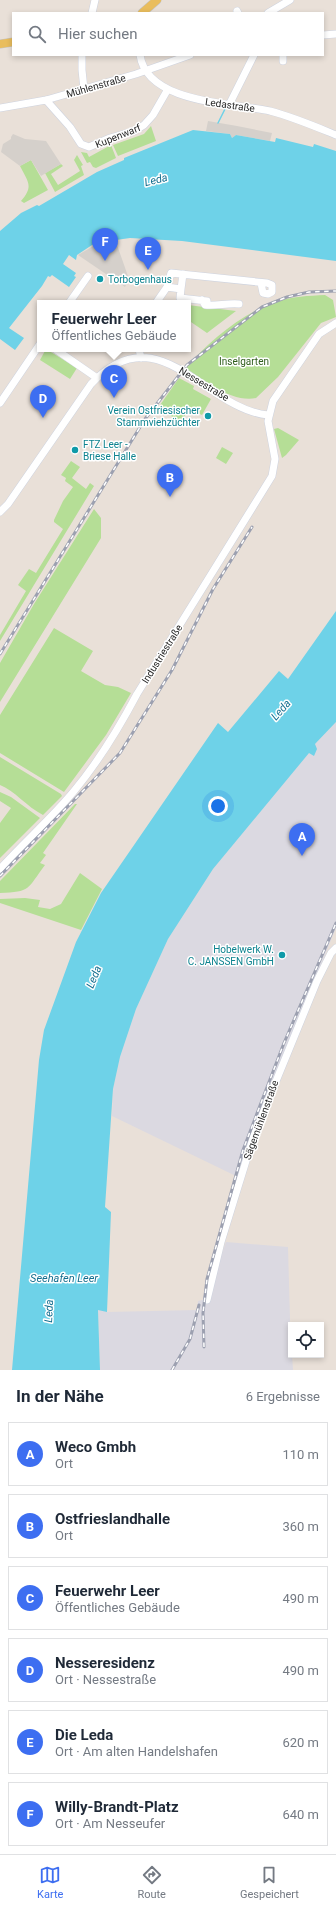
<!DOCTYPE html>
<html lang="de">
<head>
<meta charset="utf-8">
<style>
  :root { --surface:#fff; --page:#f6f6f7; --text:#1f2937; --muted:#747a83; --line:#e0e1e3; --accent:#3d6ef1 }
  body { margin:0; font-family:Roboto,sans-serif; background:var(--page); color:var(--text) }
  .controls { position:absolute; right:12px; bottom:12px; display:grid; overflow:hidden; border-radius:0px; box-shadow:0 2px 6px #0003 }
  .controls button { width:36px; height:36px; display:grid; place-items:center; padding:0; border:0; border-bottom:1px solid var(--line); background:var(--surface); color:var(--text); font:20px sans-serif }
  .you { position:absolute; left:218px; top:806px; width:14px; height:14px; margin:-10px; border:3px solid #fff; border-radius:50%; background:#1a73e8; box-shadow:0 0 0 6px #1a73e833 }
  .badge { display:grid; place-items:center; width:26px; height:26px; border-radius:50%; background:var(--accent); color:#fff; font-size:13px; font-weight:700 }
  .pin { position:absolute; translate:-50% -33px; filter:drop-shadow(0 1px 2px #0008) }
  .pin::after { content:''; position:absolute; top:21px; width:14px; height:12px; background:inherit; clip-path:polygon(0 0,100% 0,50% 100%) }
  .popup { position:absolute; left:37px; top:300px; width:154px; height:52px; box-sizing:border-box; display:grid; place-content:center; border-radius:0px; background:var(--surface); filter:drop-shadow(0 1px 3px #0005); font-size:13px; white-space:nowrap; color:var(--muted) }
  .popup b { font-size:15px; color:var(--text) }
  .popup::after { content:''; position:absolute; left:50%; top:100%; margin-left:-8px; border:8px solid transparent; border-top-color:var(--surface) }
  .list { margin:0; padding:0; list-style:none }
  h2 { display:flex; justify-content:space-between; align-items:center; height:52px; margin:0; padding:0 16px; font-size:17px }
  h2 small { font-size:13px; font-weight:400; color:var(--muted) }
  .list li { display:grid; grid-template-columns:26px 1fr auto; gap:12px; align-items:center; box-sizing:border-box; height:64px; margin:0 8px 8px; padding:0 8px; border:1px solid var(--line); border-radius:0px }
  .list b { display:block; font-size:15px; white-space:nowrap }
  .list p { margin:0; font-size:13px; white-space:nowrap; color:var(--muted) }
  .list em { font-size:13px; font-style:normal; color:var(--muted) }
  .icon { flex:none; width:22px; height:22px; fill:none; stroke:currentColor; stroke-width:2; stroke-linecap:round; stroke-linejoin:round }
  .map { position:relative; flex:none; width:336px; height:1370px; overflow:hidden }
  .search { position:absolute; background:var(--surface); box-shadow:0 2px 6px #0003; left:12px; right:12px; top:12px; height:44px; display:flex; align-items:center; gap:10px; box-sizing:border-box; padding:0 14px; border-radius:0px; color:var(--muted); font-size:15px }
  .sheet { height:484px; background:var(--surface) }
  nav { display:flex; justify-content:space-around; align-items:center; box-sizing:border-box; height:56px; border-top:1px solid var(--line); background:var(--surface); font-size:11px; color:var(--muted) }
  nav a { display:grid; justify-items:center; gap:2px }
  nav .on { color:var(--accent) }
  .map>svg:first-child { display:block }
  .industrial { fill:#dbd9e1 }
  .green { fill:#b5de96 }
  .plaza { fill:#d5d0cb }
  .water { fill:#6ed2e8 }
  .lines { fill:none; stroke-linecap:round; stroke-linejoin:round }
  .stream { stroke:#6ed2e8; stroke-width:1.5 }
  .minor-casing { stroke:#ced3df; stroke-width:8 }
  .major-casing { stroke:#c3c3c3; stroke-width:9 }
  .minor { stroke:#fff; stroke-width:7 }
  .major { stroke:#e9bd5d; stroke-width:8 }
  .rail-casing { stroke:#9ca0b0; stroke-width:3 }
  .rail { stroke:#fff; stroke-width:1.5; stroke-dasharray:4.5; stroke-linecap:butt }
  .culture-dot { fill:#0f9aa8; stroke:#fff; stroke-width:1.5 }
  .labels { text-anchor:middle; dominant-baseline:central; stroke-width:3; stroke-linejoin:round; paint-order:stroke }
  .street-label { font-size:10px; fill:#272727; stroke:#fff }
  .culture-label { font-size:10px; fill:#0d838f; stroke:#fff; text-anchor:start }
  .park-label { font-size:10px; fill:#2f5e1c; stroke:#fff }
  .water-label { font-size:11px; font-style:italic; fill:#136e8f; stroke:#fff }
</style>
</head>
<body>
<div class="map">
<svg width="336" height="1370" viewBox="0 0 336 1370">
  <rect width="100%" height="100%" fill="#e9e0d8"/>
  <path class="industrial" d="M336 722V928L251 1134 238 1177 112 1116 113 1089 120 1057 136 1009 168 939 213 869 309 752 314 756 315 744Z
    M226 1242 288 1247 291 1355H292L293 1370H100L98 1309 107 1312 197 1310 198 1301 207 1299Z"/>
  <path class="green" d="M151 126 156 141 118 156 113 145 144 134Z
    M111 145 116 158 96 168 93 167 90 162 87 163 81 152 87 153 89 157Z
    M77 155 83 165 81 166 84 175 55 192 45 173 61 164 63 166 51 174 58 185 80 171 74 160Z
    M31 160 48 190 24 203 21 201C34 186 28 182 20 166Z
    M325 295 333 300 336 317 321 323 278 377 256 398C233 403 203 381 185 369 209 341 241 314 276 302 292 296 309 296 325 295Z
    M188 305 236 311 207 333 188 320Z
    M46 349 77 368 70 379 40 360Z
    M179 378 194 386 193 389 211 399 202 415 189 409 181 422 158 408Z
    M278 428 299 440 286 455 282 458 274 429Z
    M222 447 233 453 226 464 216 458Z
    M71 461 80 467 72 478 86 489 90 483 94 486 0 641V635L26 591 18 585 29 569 36 573 63 529 54 522V520L63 501 73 487 65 481 66 478 61 475Z
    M94 509 101 518V538L0 702V663L34 604Z
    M54 628 93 651 81 671 105 685 118 687 131 693 106 735 64 792 0 753V715Z
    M0 757 61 794 62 796 43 815C27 807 14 790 0 785Z
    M0 792 11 797 40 818 0 858V823L11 808 0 801Z
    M75 804H77L43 853 46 855 40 863 45 865C27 889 31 892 0 893V881Z
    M80 873 102 889 81 930 0 903V899L25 898 40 900 38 907 50 909 61 904Z"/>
  <path class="plaza" d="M208 121 237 126 272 133 270 141 236 135 232 138 230 134 206 131Z
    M13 134 25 139 46 141 61 164 41 176 31 160 20 166 1 152 3 144 11 139V137Z
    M116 242 129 279 125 287 78 255 95 245Z"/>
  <path class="water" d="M193 130 230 134 232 138 236 135 275 142 276 138 313 147 314 144 336 151V261L182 241 130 238 95 243 77 255 76 260 69 255 63 264 76 273 74 276 76 277 69 287 52 275 50 277 48 276 42 286 9 328 24 338 15 350 0 339V231L21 213 37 205 39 206 97 172 124 160V158Z
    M336 611V722L315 744 317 749 314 756 309 753 213 869 168 939 136 1009 120 1057 113 1089 105 1207 111 1212 107 1312 98 1310 100 1370H12L39 1060 44 1030 76 942 101 893 218 723 228 732 279 671 288 679Z"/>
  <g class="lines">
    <path class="stream" d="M218 123 226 107"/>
    <g class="minor-casing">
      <path id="minor" d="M237 11 238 13
        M92 13 95 0
        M268 13 290 0
        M323 35 336 34
        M82 55V70L84 89
        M140 55C147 104 234 103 270 111 293 117 314 126 336 135
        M283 55V61
        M46 100 70 127 81 144 89 147 110 138 134 131 144 125 153 115 168 89
        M229 105 254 55
        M0 108 46 100 136 74 190 55
        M167 287 181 289 183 274
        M181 289 180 298 207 301
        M202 300 205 305C217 306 227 303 239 304
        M69 303 88 276
        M156 303 167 287 171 273 267 283 272 285V292L268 294 263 293 261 283
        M55 349 97 378
        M139 349 141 358
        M0 403 40 344
        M0 512 8 504 91 384C159 312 204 409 268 415
        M0 869C24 842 51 819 74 791 99 761 119 728 137 694L272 476 275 459 268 421 273 401 319 334 336 323
        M207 1300 221 1242 254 1135 317 981 331 953 336 948"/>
    </g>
    <g class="major-casing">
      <path id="major" d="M142 13 157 0
        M0 44 13 42"/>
    </g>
    <use href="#minor" class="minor"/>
    <use href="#major" class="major"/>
    <g class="rail-casing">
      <path id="rail" d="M0 654 145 419 187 365 262 307 287 297 309 292 336 291
        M0 876 120 753 172 670 213 589 252 527
        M204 1347 203 1313 207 1279 243 1150 284 1043 336 923
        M172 1370 190 1339 199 1305"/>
    </g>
    <use href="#rail" class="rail"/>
  </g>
  <g class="culture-dot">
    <circle cx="100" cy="279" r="4"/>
    <circle cx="208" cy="416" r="4"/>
    <circle cx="75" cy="450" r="4"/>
    <circle cx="282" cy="955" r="4"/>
  </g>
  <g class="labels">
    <g class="street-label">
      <text transform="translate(96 86) rotate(-16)">Mühlenstraße</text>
      <text transform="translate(230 105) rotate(8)">Ledastraße</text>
      <text transform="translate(118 136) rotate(-22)">Kupenwarf</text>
      <text transform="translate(204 384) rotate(31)">Nessestraße</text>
      <text transform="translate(162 654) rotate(-58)">Industriestraße</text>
      <text transform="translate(261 1120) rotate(-70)">Sägemühlenstraße</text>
    </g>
    <g class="culture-label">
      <text x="108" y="279">Torbogenhaus</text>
      <text x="200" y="410" text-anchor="end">Verein Ostfriesischer<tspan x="200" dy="12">Stammviehzüchter</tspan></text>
      <text x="83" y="444">FTZ Leer -<tspan x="83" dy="12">Briese Halle</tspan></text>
      <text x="274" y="949" text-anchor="end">Hobelwerk W.<tspan x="274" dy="12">C. JANSSEN GmbH</tspan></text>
    </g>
    <g class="park-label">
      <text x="244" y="361">Inselgarten</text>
    </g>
    <g class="water-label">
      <text transform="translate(156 180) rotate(-14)">Leda</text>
      <text transform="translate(281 710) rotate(-49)">Leda</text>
      <text transform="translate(94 977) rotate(-68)">Leda</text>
      <text x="64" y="1278">Seehafen Leer</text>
      <text transform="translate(49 1311) rotate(-87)">Leda</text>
    </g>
  </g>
</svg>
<div class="controls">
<button><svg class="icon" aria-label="locate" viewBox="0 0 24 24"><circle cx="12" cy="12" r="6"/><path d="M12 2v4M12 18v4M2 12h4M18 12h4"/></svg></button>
</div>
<div class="you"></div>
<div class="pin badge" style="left:302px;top:856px">A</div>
<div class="pin badge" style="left:170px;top:497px">B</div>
<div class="pin badge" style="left:114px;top:398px">C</div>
<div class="popup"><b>Feuerwehr Leer</b>Öffentliches Gebäude</div>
<div class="pin badge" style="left:43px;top:418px">D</div>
<div class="pin badge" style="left:148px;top:270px">E</div>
<div class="pin badge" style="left:105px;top:261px">F</div>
<div class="search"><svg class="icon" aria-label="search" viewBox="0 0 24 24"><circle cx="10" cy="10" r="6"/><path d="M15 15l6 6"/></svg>Hier suchen</div>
</div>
<section class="sheet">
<h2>In der Nähe<small>6 Ergebnisse</small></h2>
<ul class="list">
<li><span class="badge">A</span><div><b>Weco Gmbh</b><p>Ort</p></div><em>110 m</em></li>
<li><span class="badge">B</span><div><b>Ostfrieslandhalle</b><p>Ort</p></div><em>360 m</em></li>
<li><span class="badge">C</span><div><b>Feuerwehr Leer</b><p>Öffentliches Gebäude</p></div><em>490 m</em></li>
<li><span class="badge">D</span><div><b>Nesseresidenz</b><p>Ort · Nessestraße</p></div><em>490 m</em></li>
<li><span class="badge">E</span><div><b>Die Leda</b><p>Ort · Am alten Handelshafen</p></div><em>620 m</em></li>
<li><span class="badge">F</span><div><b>Willy-Brandt-Platz</b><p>Ort · Am Nesseufer</p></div><em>640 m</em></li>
</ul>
</section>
<nav>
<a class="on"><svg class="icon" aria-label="map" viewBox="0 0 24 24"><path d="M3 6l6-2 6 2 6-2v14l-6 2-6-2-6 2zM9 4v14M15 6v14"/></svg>Karte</a>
<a><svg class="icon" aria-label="directions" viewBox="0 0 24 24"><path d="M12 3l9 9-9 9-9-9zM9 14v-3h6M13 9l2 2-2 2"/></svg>Route</a>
<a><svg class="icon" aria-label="saved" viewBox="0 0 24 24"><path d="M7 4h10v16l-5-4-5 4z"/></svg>Gespeichert</a>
</nav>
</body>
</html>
